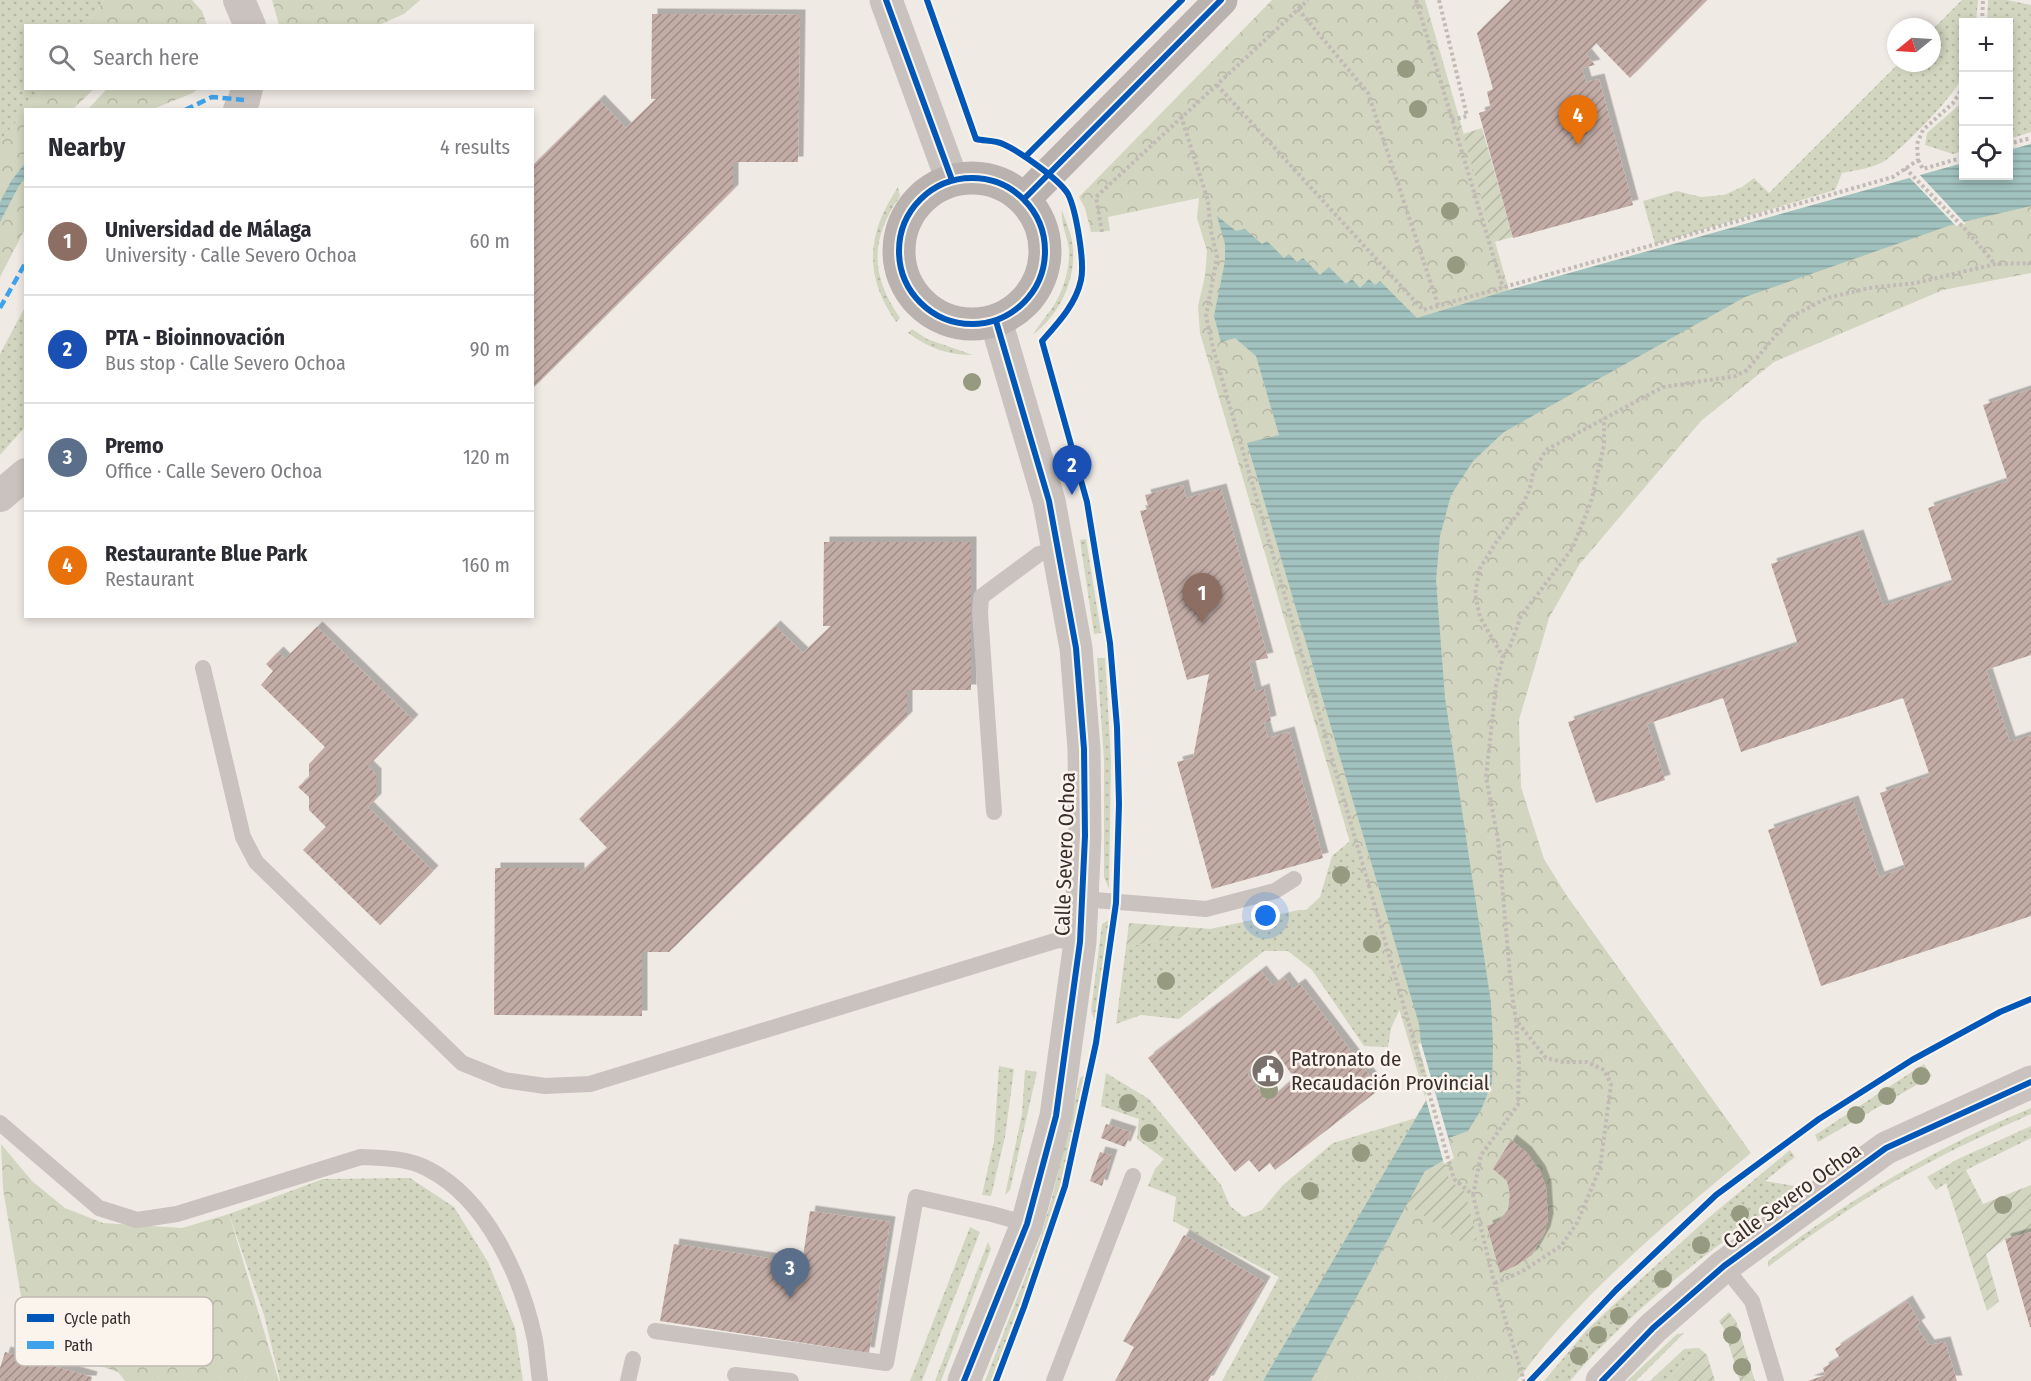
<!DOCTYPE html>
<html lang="en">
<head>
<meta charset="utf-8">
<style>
  :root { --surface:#fff; --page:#f2f2f3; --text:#2b2b33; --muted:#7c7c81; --line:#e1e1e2; --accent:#db2777 }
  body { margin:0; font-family:"Fira Sans Condensed",sans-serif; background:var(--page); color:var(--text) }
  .controls { position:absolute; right:18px; top:18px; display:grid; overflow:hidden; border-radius:0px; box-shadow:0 3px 9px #0003 }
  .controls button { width:54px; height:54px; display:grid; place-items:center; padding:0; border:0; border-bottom:2px solid var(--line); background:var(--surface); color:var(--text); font:30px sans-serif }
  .compass { position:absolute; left:1887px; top:18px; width:54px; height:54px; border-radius:50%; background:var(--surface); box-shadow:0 3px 9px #0003; rotate:252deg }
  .you { position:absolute; left:1266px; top:916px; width:21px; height:21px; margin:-15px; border:4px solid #fff; border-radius:50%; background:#1a73e8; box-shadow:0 0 0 9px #1a73e833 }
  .badge { display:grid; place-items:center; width:39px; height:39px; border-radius:50%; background:var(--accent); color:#fff; font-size:20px; font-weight:700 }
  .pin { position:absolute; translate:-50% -50px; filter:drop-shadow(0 2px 3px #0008) }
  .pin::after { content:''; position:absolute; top:32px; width:21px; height:18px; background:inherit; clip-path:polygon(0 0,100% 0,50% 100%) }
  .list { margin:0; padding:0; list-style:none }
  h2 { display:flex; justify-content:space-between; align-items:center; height:78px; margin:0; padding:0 24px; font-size:26px }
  h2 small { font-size:20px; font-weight:400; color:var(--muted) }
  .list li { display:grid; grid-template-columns:39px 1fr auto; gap:18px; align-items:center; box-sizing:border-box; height:108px; padding:0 24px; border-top:2px solid var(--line) }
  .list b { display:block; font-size:22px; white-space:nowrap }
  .list p { margin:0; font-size:20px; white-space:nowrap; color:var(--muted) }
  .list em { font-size:20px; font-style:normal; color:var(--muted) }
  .icon { flex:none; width:33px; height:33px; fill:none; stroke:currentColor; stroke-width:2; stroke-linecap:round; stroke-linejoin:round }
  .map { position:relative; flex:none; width:2031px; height:1381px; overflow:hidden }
  .search { position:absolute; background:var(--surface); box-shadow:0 3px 9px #0003; left:24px; top:24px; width:510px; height:66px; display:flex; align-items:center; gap:15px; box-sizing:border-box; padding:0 21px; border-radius:0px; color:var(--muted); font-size:22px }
  .panel { position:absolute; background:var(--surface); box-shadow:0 3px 9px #0003; left:24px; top:108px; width:510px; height:510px; border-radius:0px }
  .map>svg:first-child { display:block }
  .grass { fill:url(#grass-dots) }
  .forest { fill:url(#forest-crowns) }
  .garden { fill:url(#garden-furrows) }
  .water { fill:url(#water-rules) }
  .pier { fill:#f0eae5 }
  .building { fill:url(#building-hatch); fill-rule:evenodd; filter:url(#shadow) }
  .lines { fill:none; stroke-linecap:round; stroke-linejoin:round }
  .path { stroke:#c2bab6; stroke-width:4; stroke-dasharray:3 3; stroke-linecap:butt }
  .service { stroke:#c9c2be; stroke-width:16 }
  .minor { stroke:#c9c2be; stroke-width:32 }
  .tertiary { stroke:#c9c2be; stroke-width:33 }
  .secondary { stroke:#bab2ae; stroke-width:33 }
  .quiet { stroke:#3fa3eb; stroke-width:4.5; stroke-dasharray:9 4.5; stroke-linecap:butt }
  .cycleway-casing { stroke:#fbf4ed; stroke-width:10 }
  .cycleway { stroke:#0057b8; stroke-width:6 }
  .tree { fill:#969a80 }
  .labels { text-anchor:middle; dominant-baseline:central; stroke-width:5; stroke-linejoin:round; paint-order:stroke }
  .street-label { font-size:21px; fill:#3a2e2b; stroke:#fbf4ed }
  .poi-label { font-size:21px; fill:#3a2e2b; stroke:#fbf4ed; text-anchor:start }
  .key { fill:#fbf4ed; stroke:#c1b9b3; stroke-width:1.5 }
  .key-label { font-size:16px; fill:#3a2e2b }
</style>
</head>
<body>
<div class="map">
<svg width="2031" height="1381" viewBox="0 0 2031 1381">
  <defs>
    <pattern id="grass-dots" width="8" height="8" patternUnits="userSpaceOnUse" patternTransform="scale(1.5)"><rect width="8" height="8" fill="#d2d5bf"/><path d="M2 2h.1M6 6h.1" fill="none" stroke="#b5b7a4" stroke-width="1.8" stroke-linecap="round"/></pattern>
    <pattern id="forest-crowns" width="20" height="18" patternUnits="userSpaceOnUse" patternTransform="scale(1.5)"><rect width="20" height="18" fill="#d2d5bf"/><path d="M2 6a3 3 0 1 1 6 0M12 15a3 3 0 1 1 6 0" fill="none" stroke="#b5b7a4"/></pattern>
    <pattern id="garden-furrows" width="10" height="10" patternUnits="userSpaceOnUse" patternTransform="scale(1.5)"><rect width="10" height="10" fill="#d2d5bf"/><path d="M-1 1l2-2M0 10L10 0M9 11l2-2" fill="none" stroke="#b5b7a4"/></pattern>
    <pattern id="water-rules" width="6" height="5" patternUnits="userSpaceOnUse" patternTransform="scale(1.5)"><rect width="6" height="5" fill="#a1c2bf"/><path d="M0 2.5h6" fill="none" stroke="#849e9b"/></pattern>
    <pattern id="building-hatch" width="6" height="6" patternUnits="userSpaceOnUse" patternTransform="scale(1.5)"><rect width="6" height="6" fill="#c3aca6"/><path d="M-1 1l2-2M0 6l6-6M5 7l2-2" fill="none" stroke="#9f8c87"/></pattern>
    <filter id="shadow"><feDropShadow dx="5.5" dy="-5.5" stdDeviation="0" flood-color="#0004"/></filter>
  </defs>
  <rect width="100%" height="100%" fill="#f0eae5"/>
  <path class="grass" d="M0 0H104L87 25 26 26V88L44 89 0 141Z
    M1962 0H1978L1976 22H1964C1964 38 1967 58 1963 74 1958 93 1904 147 1886 160 1874 168 1857 170 1842 173L1835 190 1655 244 1643 201 1677 191 1701 197 1724 195 1742 187 1754 178 1769 193 1899 63H1932V30Z
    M1988 0H2007L2031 5V132L2009 139 2008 22H1987Z
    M1963 98V151L1953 154 1925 145 1927 133 1958 106Z
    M898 187 900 196C870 240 870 274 900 318L896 322C863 274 867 234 898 187Z
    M1062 210C1065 220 1070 230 1072 241 1078 277 1061 313 1033 335 1040 322 1050 313 1057 300 1064 287 1070 266 1069 251 1068 236 1060 224 1062 210Z
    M25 307V427L0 455V354Z
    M912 329 927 339 973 355C947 355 929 348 908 333Z
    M1086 539 1101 633 1094 634 1080 540Z
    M1097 658H1105L1111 759 1109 889 1104 877V760Z
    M1350 841 1400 1009 1391 1028 1388 1047 1364 1046 1312 970 1288 951H1264L1179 1019 1141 1015 1116 1024 1126 947 1299 910H1306L1320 897 1332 856Z
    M1109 920 1095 1022 1091 1011 1102 924Z
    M1924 1064 1932 1076 1818 1142 1815 1135Z
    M999 1066 1014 1069 1005 1137 991 1196 982 1195 994 1141Z
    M1025 1070 1037 1072 1010 1190 1005 1195 1022 1114Z
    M1106 1073 1149 1099 1221 1185 1230 1206 1244 1217 1262 1210 1283 1185 1333 1143 1416 1118 1263 1381H1222L1279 1277 1173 1221 1176 1197 1148 1186 1155 1169 1164 1159 1137 1139 1139 1119 1101 1106Z
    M1086 1074 1059 1197 1044 1241 991 1381H985L1040 1239 1052 1198 1080 1078Z
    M2031 1108V1114C1993 1131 1955 1148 1919 1168 1866 1196 1816 1231 1768 1267V1261C1849 1199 1937 1147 2031 1108Z
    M2031 1126V1138L1966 1170 1936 1190 1927 1177 1958 1159Z
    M1790 1150 1795 1157 1765 1181 1801 1187C1718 1243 1636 1304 1570 1381H1544L1586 1331 1642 1278 1707 1219Z
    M410 1178 454 1207 488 1262 515 1328 523 1381H280L264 1315 229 1214 323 1179Z
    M970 1227 980 1232 922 1381H910Z
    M988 1242 991 1249 941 1381H935Z
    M1684 1333 1636 1381H1627L1677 1334Z
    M1699 1348 1666 1381H1650L1684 1349Z"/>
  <path class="forest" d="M104 0H192L202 11 207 25H87Z
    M272 0H420L404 14 379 25H279Z
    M1272 0H1425L1509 290 1963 163 1964 176H2008L2009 150 2031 144V273L1943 290 1774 362 1701 421 1579 565 1549 618 1519 720 1521 787 1544 859 1567 896 1751 1153C1668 1222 1581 1293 1517 1381H1263L1426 1100 1200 333 1198 306 1205 276 1207 251 1197 218 1199 198 1108 217 1110 231 1091 232 1085 208 1079 197Z
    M44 89H94L73 109 26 110Z
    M107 89H198L193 93 153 109 87 110Z
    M25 111V163L11 181 0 202V141Z
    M25 178V229L0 277V222L19 186Z
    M1 1144 32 1181 65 1208 103 1223 182 1228 229 1214 279 1381H125L118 1372 21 1340V1296L3 1189Z"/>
  <path class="garden" d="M1482 128 1513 237 1494 242 1463 134Z
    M1129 923 1212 929 1126 947Z
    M1444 1161 1449 1180 1465 1192 1477 1239 1466 1245 1407 1204 1425 1171Z
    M1966 1170 1983 1204 2031 1185V1232L2005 1239 1986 1254 1999 1301 1987 1311 1946 1183Z
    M1729 1312 1736 1321 1755 1381H1740L1724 1329 1719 1321Z
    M1699 1348 1707 1355 1715 1381H1666Z"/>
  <path class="water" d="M2031 144V206L1954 224 1745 297 1504 432 1473 461 1451 495 1440 536 1436 580 1445 698 1491 1003 1493 1044 1492 1083 1481 1110 1468 1131 1449 1138 1453 1155 1425 1171 1311 1381H1263L1434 1087 1421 1043 1419 1024 1247 443 1279 435 1256 356 1235 338 1221 342 1214 316 1225 261V244L1217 216 1236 231 1245 229 1262 244 1267 241 1284 258 1289 254 1297 262 1303 258 1320 275 1329 267 1346 284 1352 279 1360 288 1369 279 1375 285 1380 281 1417 318 1509 290 1963 163 1964 176H2008L2009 150Z
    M25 163V178L19 186 0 222V202L11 181Z"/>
  <path class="pier" d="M1918 173 1964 222 1966 224 1956 226 1907 175Z
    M1421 1043 1454 1158 1444 1164 1425 1096 1430 1087 1418 1044Z"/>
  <path class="building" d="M1511 0H1707L1630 78 1596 43 1586 54 1595 65 1582 68 1586 82 1599 79 1633 205 1513 238 1479 113 1491 109 1487 92 1493 89 1477 33Z
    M652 14 800 15 798 162H733V190L532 389V166L599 100 626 128 656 99H651Z
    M2031 389V655L1986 670 2010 742 2031 735V916L1821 986 1768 830 1853 801 1879 877 1905 868 1880 793 1930 776 1903 698 1741 752 1723 698 1647 724 1665 780 1596 803 1568 722 1798 645 1771 564 1858 535 1883 606 1953 583 1928 508 2008 481 1983 405Z
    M1183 485 1186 498 1221 489 1268 658 1249 662 1256 692 1264 689 1271 721 1264 723 1268 738 1289 732 1323 858 1212 889 1177 762 1193 758 1209 674 1187 680 1140 511 1149 509 1145 495Z
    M824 542H971V690H907V717L669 952H642V1016L494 1015 495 868H579V874L607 848 579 819 775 626 803 653 831 626H823Z
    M317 627 413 720 368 766 376 774V799L368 807 433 871 380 925 303 850 326 827 309 810V797L298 787 309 777V764L325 747 261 685 273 671 266 664 278 652 285 659Z
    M1261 971 1273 986 1284 977 1293 989 1300 984 1380 1089 1275 1170 1270 1163 1259 1172 1249 1160 1235 1172 1148 1058ZM1275 1050 1294 1078 1270 1099H1266L1248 1075 1249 1071Z
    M1106 1124 1131 1132 1125 1147 1101 1138Z
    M1511 1140 1526 1152 1540 1171 1546 1187 1548 1219 1545 1232 1532 1255 1515 1266 1500 1273 1487 1226 1499 1221 1508 1210 1510 1194 1507 1181 1493 1169Z
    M1100 1152 1112 1155 1102 1186 1090 1181Z
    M810 1211 890 1222 869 1353 660 1321 674 1244 802 1263Z
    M2031 1232V1327H2030L2005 1239Z
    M1184 1235 1265 1282 1208 1381H1115L1134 1347 1123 1341Z
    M1907 1301 1920 1323 1916 1326 1929 1345 1945 1342 1957 1381H1808L1825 1375 1823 1368 1840 1358 1835 1349Z
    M5 1352 92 1377 91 1381H0V1368Z"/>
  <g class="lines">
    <path class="path" d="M1416 0 1503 288
      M1439 0 1467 116 1452 120
      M1298 9 1368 93 1438 305
      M1982 22 1983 0
      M1217 85 1423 310 1893 177 1918 160 1917 144 1923 130 1953 103 1964 86
      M1181 116 1208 201 1211 231 1217 257 1206 316 1213 348 1454 1179 1473 1195 1493 1278 1524 1381
      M2008 144 2031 138
      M1918 160 1923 169 1964 157
      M1905 168 1967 231 1995 264
      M1102 232 1096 197 1308 0
      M1503 657 1510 646 1521 616 1572 549 1591 502 1604 445V418
      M1473 1195 1481 1155 1518 1105 1519 1063 1516 1021
      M1495 1283 1521 1272 1561 1246 1577 1223 1600 1168 1611 1084 1604 1070 1587 1062H1563L1546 1058 1516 1020 1511 986 1498 839 1486 777 1496 686 1503 657 1480 617 1475 594 1480 568 1497 541 1520 511 1530 488 1533 473 1546 450 1663 387 1736 376 1747 370 1791 317 1827 298 1869 288 1916 283 1995 264 2031 263"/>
    <path class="service" d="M203 668 243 837 256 862 462 1063 504 1080 545 1086 590 1084 1058 940 1080 942
      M994 812 980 613 981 597 1039 554 1059 549
      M1082 899 1206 909 1275 891 1294 879
      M0 1123 99 1208 137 1220 177 1214 361 1157C383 1158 408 1158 428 1169 487 1199 522 1278 535 1340 537 1353 538 1367 540 1381
      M1724 1266 1752 1301 1776 1381
      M655 1331 886 1363 916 1197 992 1214 1027 1224
      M735 1375 791 1381
      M628 1381 633 1359
      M1054 1381 1133 1176"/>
    <path class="minor" d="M239 0 250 26
      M239 110 244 100 247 88
      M0 496 26 474"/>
    <path class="tertiary" d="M886 0 952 180
      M964 1381 1027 1224 1056 1116 1080 942 1085 836 1084 749 1076 648 1049 501 996 321
      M1602 1381 1653 1328 1724 1266 1886 1148 2031 1082"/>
    <path class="secondary" d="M899 251a73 73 0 1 1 146 0a73 73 0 1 1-146 0Z
      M1024 199 1221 0"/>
    <path class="quiet" d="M185 110 212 97 244 100
      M0 308 26 262"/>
    <g class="cycleway-casing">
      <path id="cycleway" d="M886 0 952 180
        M927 0 976 139C984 141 995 140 1003 144 1019 151 1059 179 1068 194 1076 210 1085 262 1081 280 1076 304 1058 323 1042 341L1087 502 1110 643 1117 727 1119 804 1116 903 1096 1043 1065 1186 1024 1307 996 1381
        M1025 157 1182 0
        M899 251a73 73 0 1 1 146 0a73 73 0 1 1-146 0Z
        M1024 199 1221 0
        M964 1381 1027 1224 1056 1116 1080 942 1085 836 1084 749 1076 648 1049 501 996 321
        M1530 1381 1616 1290 1716 1195 1819 1119 1912 1060 2000 1012 2031 999
        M1602 1381 1653 1328 1724 1266 1886 1148 2031 1082"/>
    </g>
    <use href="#cycleway" class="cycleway"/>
  </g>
  <g class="tree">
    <circle cx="1406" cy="69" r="9"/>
    <circle cx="1418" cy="109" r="9"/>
    <circle cx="1450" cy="211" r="9"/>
    <circle cx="1456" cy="265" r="9"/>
    <circle cx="972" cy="382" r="9"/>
    <circle cx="1341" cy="875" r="9"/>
    <circle cx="1372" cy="944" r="9"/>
    <circle cx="1166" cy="981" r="9"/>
    <circle cx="1921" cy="1076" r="9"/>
    <circle cx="1269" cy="1090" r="9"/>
    <circle cx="1887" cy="1096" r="9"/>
    <circle cx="1128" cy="1103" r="9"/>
    <circle cx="1856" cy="1115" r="9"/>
    <circle cx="1149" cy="1133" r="9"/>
    <circle cx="1361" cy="1153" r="9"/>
    <circle cx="1310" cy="1191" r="9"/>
    <circle cx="2003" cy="1205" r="9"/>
    <circle cx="1740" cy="1214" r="9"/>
    <circle cx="1701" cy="1245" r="9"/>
    <circle cx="1663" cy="1279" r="9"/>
    <circle cx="1619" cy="1316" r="9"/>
    <circle cx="1598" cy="1335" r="9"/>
    <circle cx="1732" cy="1335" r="9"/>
    <circle cx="1579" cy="1356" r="9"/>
    <circle cx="1742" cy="1367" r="9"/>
  </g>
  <defs>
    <g id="civic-disc" transform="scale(1.725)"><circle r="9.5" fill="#7a706c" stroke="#fbf4ed"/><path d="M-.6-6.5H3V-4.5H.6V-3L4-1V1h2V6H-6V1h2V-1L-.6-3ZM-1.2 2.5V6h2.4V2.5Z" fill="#fff"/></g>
  </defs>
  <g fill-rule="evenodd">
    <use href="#civic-disc" x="1268" y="1071"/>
  </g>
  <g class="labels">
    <g class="street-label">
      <text transform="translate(1065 854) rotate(-88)">Calle Severo Ochoa</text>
      <text transform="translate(1792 1196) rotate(-36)">Calle Severo Ochoa</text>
    </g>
    <g class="poi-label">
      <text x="1291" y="1059">Patronato de<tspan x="1291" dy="24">Recaudación Provincial</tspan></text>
    </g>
  </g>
  <rect x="15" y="1297" width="198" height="69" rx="9" class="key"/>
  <rect x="27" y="1314" width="27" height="8" fill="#0057b8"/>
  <rect x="27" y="1341" width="27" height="8" fill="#3fa3eb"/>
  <g class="key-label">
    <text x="64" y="1324">Cycle path</text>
    <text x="64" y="1351">Path</text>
  </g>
</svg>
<div class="controls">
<button>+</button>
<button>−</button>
<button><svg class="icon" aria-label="locate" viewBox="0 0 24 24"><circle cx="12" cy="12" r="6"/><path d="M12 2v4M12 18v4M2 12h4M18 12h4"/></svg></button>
</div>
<svg class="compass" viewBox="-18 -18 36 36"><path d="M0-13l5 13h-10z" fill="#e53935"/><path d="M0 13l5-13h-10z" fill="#7c7c81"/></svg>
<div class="you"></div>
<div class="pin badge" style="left:1202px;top:623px;background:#8d6e63">1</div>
<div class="pin badge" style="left:1072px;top:495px;background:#1a4fb4">2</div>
<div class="pin badge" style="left:790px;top:1298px;background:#5c6f8a">3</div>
<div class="pin badge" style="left:1578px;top:145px;background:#e8710a">4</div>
<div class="search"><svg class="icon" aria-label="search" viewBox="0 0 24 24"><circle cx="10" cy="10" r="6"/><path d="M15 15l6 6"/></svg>Search here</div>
<section class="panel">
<h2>Nearby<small>4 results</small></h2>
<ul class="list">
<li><span class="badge" style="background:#8d6e63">1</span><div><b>Universidad de Málaga</b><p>University · Calle Severo Ochoa</p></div><em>60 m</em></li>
<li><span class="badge" style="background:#1a4fb4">2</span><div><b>PTA - Bioinnovación</b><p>Bus stop · Calle Severo Ochoa</p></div><em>90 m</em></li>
<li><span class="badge" style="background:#5c6f8a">3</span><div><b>Premo</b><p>Office · Calle Severo Ochoa</p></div><em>120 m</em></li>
<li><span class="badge" style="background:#e8710a">4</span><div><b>Restaurante Blue Park</b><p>Restaurant</p></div><em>160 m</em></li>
</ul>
</section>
</div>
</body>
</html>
